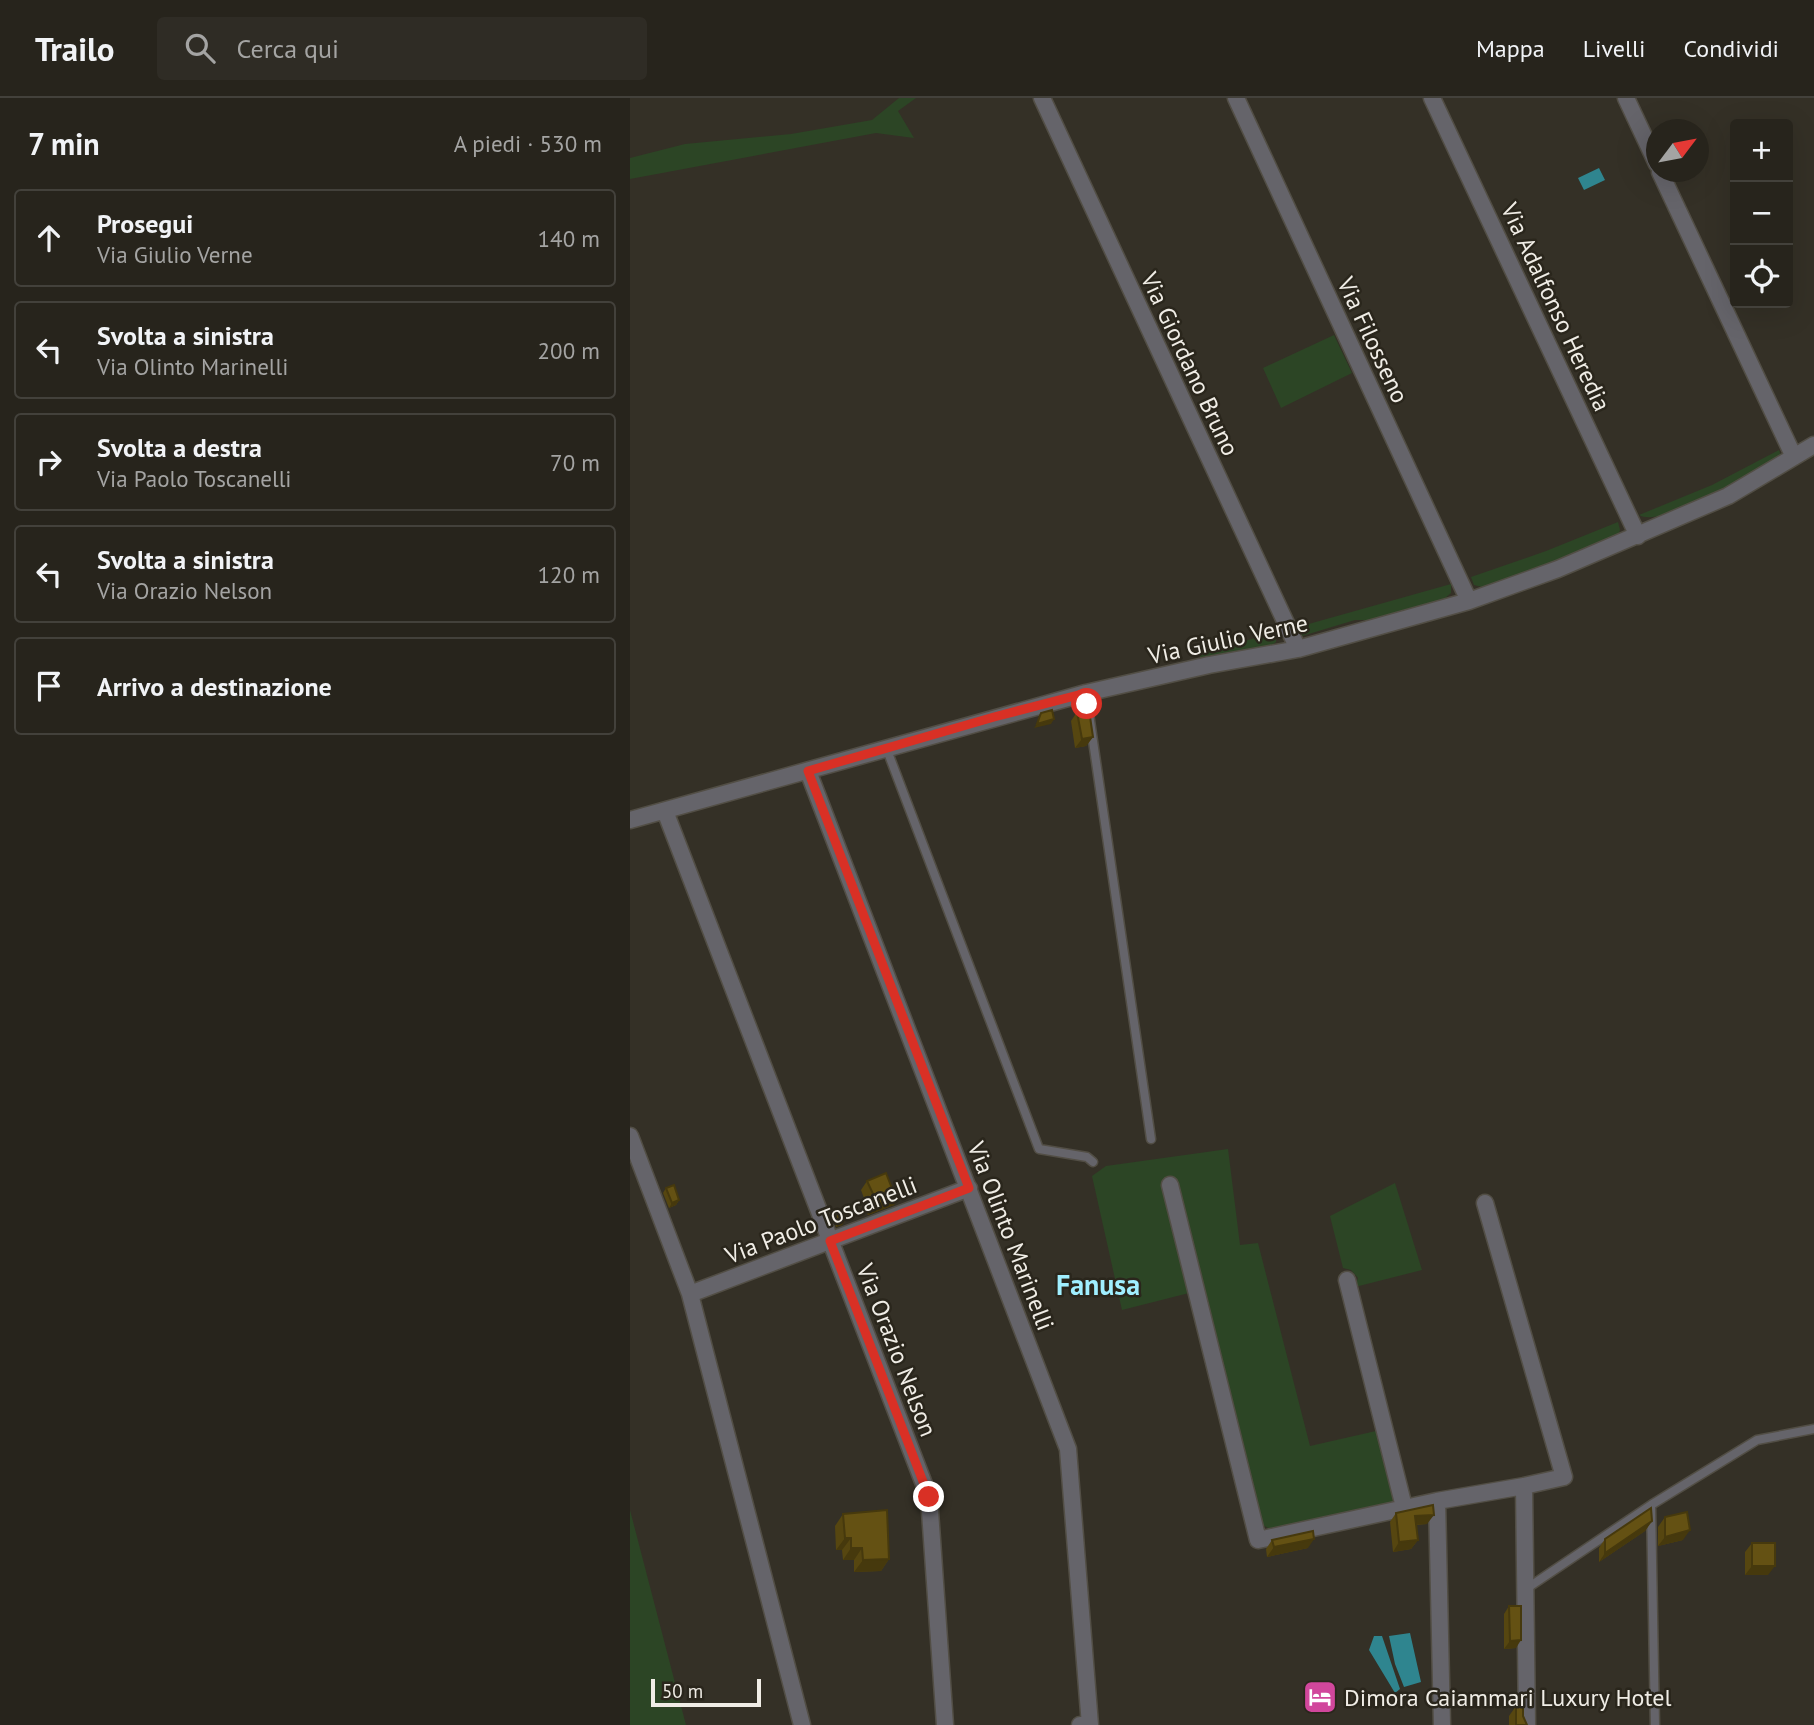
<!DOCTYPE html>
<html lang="it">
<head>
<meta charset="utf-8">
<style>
  :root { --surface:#27241c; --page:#2f2c25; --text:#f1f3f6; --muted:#a4a4a3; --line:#43413b }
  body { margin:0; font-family:"PT Sans",sans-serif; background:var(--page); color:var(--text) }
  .controls { position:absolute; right:21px; top:21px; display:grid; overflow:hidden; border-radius:7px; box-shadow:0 7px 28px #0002 }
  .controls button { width:63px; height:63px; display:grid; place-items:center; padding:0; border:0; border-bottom:2px solid var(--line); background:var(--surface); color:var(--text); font:35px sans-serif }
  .compass { position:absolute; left:1016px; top:21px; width:63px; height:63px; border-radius:50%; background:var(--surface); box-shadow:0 7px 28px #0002; rotate:58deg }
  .scale { position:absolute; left:21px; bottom:18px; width:110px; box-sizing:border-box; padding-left:7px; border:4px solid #f0ede6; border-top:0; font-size:19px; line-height:24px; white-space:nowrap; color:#f0ede6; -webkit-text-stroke:5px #2a261c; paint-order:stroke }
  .stop { position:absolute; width:21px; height:21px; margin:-16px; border:5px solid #d93025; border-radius:50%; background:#fff }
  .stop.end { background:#d93025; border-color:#fff; box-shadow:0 2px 7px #0008 }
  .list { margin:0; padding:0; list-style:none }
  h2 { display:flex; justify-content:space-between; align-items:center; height:91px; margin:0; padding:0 28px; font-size:30px }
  h2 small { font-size:23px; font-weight:400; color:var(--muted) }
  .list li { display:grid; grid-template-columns:46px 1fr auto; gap:21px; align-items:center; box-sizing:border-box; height:98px; margin:0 14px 14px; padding:0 14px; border:2px solid var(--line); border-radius:7px }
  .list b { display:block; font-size:26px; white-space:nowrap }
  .list p { margin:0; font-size:23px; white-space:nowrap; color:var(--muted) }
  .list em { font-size:23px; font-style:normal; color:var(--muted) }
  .icon { flex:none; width:38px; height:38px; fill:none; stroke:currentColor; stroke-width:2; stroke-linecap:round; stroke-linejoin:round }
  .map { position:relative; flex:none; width:1184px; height:1627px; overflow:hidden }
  header { display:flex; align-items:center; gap:42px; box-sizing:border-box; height:98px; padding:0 35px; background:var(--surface); border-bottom:2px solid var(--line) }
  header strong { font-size:33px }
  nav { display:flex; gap:38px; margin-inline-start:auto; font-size:24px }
  .search { width:490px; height:63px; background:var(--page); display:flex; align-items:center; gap:18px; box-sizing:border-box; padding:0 24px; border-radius:7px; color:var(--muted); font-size:26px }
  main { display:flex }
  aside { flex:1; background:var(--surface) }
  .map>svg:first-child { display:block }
  .green { fill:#2c4525 }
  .water { fill:#2f858f }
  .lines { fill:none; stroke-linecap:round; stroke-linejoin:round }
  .lane-casing { stroke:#524e45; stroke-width:11 }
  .street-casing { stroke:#524e45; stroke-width:19 }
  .lane { stroke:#65646a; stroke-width:8 }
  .street { stroke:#65646a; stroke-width:16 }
  .wall { fill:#564610 }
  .shaded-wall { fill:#46390d }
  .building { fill:#645113; stroke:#46390d; stroke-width:2 }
  .route { stroke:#d93025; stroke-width:9 }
  .labels { text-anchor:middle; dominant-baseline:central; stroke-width:5; stroke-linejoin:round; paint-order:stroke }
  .street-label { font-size:24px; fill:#f0ede6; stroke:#2a261c }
  .poi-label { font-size:24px; fill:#f0ede6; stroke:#2a261c; text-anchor:start }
  .quarter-label { font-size:28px; font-weight:bold; fill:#a0efff; stroke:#2a261c }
</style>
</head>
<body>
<header>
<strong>Trailo</strong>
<div class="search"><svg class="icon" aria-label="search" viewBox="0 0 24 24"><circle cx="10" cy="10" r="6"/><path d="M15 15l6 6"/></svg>Cerca qui</div>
<nav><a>Mappa</a><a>Livelli</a><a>Condividi</a></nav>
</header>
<main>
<aside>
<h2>7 min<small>A piedi · 530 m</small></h2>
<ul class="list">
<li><svg class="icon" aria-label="ahead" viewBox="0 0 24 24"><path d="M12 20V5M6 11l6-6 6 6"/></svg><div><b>Prosegui</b><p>Via Giulio Verne</p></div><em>140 m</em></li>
<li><svg class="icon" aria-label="left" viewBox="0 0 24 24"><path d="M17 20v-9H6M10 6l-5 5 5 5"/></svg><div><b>Svolta a sinistra</b><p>Via Olinto Marinelli</p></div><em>200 m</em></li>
<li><svg class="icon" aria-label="right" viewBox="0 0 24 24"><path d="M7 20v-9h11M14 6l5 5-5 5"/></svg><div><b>Svolta a destra</b><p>Via Paolo Toscanelli</p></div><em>70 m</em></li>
<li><svg class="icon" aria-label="left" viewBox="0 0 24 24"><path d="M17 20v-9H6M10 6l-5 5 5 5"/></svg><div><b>Svolta a sinistra</b><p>Via Orazio Nelson</p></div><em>120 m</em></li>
<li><svg class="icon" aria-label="arrive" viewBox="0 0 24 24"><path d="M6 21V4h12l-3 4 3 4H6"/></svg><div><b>Arrivo a destinazione</b></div></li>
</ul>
</aside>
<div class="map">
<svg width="1184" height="1627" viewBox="0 0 1184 1627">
  <rect width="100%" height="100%" fill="#343026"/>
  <path class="green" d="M269 0H286L268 13 284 40 246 35 0 81V60L55 46 161 36 242 22Z
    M704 237 722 275 651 310 633 270Z
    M1149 352 1152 360C1128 374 1032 431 1009 417L1082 387Z
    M988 424 990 432 988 438 941 458 852 489 844 487 841 479 916 453Z
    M821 486V495L813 502 744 522H725L672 538 668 529Z
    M646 535V544L641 548 571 564 569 554Z
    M598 1051 610 1147 628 1145 680 1348 746 1333 766 1406 652 1430H638L631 1426 559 1195 492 1212 462 1078 476 1068Z
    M765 1085 792 1172 725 1189 728 1180 721 1172 713 1170 700 1118Z
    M0 1412 56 1627H0Z"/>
  <path class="water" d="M969 70 975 82 954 92 948 80Z
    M780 1535 791 1584 774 1589 765 1566 759 1538Z
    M744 1538H752L770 1591 765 1595 739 1552Z"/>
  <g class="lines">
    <g class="lane-casing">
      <path id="lane" d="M456 595 521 1041
        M257 652 409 1051 457 1059 463 1064
        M896 1491 1021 1407
        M1025 1627 1021 1407 1127 1342 1184 1331"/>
    </g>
    <g class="street-casing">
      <path id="street" d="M412 0 668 551
        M606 0 839 503
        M802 0 1008 438
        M996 0 1027 66
        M1030 74 1164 359
        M178 673 438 1351 460 1627H450
        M35 713 299 1399 315 1627
        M0 722 456 595 579 567 668 551 839 503 928 471 1098 398 1184 347
        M0 1038 60 1196 172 1627
        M540 1087 628 1442 807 1403
        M855 1105 934 1379 894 1388
        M717 1182 774 1409
        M60 1196 339 1090
        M812 1627 807 1403 894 1388 897 1627"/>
    </g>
    <use href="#lane" class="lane"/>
    <use href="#street" class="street"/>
  </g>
  <path class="wall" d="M447 614 463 639 456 648 445 650 441 623Z
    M237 1083 264 1107 238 1117 235 1111 237 1108 231 1092Z
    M36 1090 49 1102 46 1107 39 1110 33 1095Z
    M216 1110 212 1127 206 1129 204 1122 210 1112Z
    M766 1415 797 1426 786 1427 788 1442 781 1451 763 1454 760 1424Z
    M213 1416 259 1461 251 1473 224 1474V1462H213L212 1452H206L205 1428Z
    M1035 1419 1053 1442 1028 1448V1429Z
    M1022 1423 1015 1433 969 1464V1450L975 1441Z
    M642 1442 678 1450 637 1459 636 1451Z
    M1122 1445 1138 1477H1115V1454Z
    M879 1508 886 1550 874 1551V1516Z
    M886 1608 893 1618 897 1627H879V1618Z"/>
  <path class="shaded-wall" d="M424 621 421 626 404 630 407 626Z
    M463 639 456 648 445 650 452 641Z
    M271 1098 264 1107 238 1117 244 1108Z
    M49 1102 46 1107 39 1110 42 1105Z
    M218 1118 212 1127 206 1129 213 1120Z
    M804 1417 797 1426 779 1427 785 1418Z
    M1022 1423 1015 1433 969 1464 975 1455Z
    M1060 1432 1053 1442 1028 1448 1035 1439Z
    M215 1440H221L212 1452H206Z
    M684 1441 678 1450 637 1459 644 1449Z
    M788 1442 781 1451 763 1454 769 1444Z
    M221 1450H232L224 1462H213Z
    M259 1461 251 1473 224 1474 233 1462Z
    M1122 1468H1145L1138 1477H1115Z
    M891 1542 886 1550 874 1551 880 1543Z"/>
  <path class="building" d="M422 612 424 621 407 626 411 615Z
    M459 612 463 639 452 641 447 614Z
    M256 1075 263 1093 268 1091 271 1098 244 1108 241 1101 245 1100 237 1083Z
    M44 1087 49 1102 42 1105 36 1090Z
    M216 1110 218 1118 213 1120 210 1112Z
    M803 1407 804 1417 785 1418 788 1442 769 1444 766 1415Z
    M1021 1410 1022 1423 975 1455V1441Z
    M257 1412 259 1461 233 1462 232 1450H221V1440H215L213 1416Z
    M1057 1414 1060 1432 1035 1439V1419Z
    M683 1433 684 1441 644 1449 642 1442Z
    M1122 1445H1145V1468H1122Z
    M879 1508H891V1542L880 1543Z
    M886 1608H893V1618L897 1627H886Z"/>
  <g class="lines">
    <path class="route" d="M299 1399 200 1143 339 1090 178 673 364 619 456 595 457 606"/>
  </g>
  <defs>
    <g id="hotel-square" transform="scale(1.75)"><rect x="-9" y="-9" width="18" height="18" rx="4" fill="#d1479c" stroke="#2a261c"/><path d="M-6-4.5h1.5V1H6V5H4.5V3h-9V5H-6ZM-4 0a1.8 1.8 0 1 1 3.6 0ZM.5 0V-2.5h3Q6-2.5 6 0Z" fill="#fff"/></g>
  </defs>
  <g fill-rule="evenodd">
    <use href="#hotel-square" x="690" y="1599"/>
  </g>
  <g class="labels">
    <g class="street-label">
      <text transform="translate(926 209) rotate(65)">Via Adalfonso Heredia</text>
      <text transform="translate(743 242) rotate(65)">Via Filosseno</text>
      <text transform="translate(560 266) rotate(65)">Via Giordano Bruno</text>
      <text transform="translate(598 541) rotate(-12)">Via Giulio Verne</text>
      <text transform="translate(191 1122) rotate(-21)">Via Paolo Toscanelli</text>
      <text transform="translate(381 1138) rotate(69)">Via Olinto Marinelli</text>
      <text transform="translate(267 1252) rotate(69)">Via Orazio Nelson</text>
    </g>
    <g class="poi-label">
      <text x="714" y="1599">Dimora Caiammari Luxury Hotel</text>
    </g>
    <g class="quarter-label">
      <text x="468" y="1186">Fanusa</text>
    </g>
  </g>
</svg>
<div class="controls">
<button>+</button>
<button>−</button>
<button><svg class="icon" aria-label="locate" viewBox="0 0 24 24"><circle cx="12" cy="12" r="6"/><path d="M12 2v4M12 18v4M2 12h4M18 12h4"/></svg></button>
</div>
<svg class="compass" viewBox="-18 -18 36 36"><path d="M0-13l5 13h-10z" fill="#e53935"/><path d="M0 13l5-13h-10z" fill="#a4a4a3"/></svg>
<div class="scale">50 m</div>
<div class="stop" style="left:457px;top:606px"></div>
<div class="stop end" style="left:299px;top:1399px"></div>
</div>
</main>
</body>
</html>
